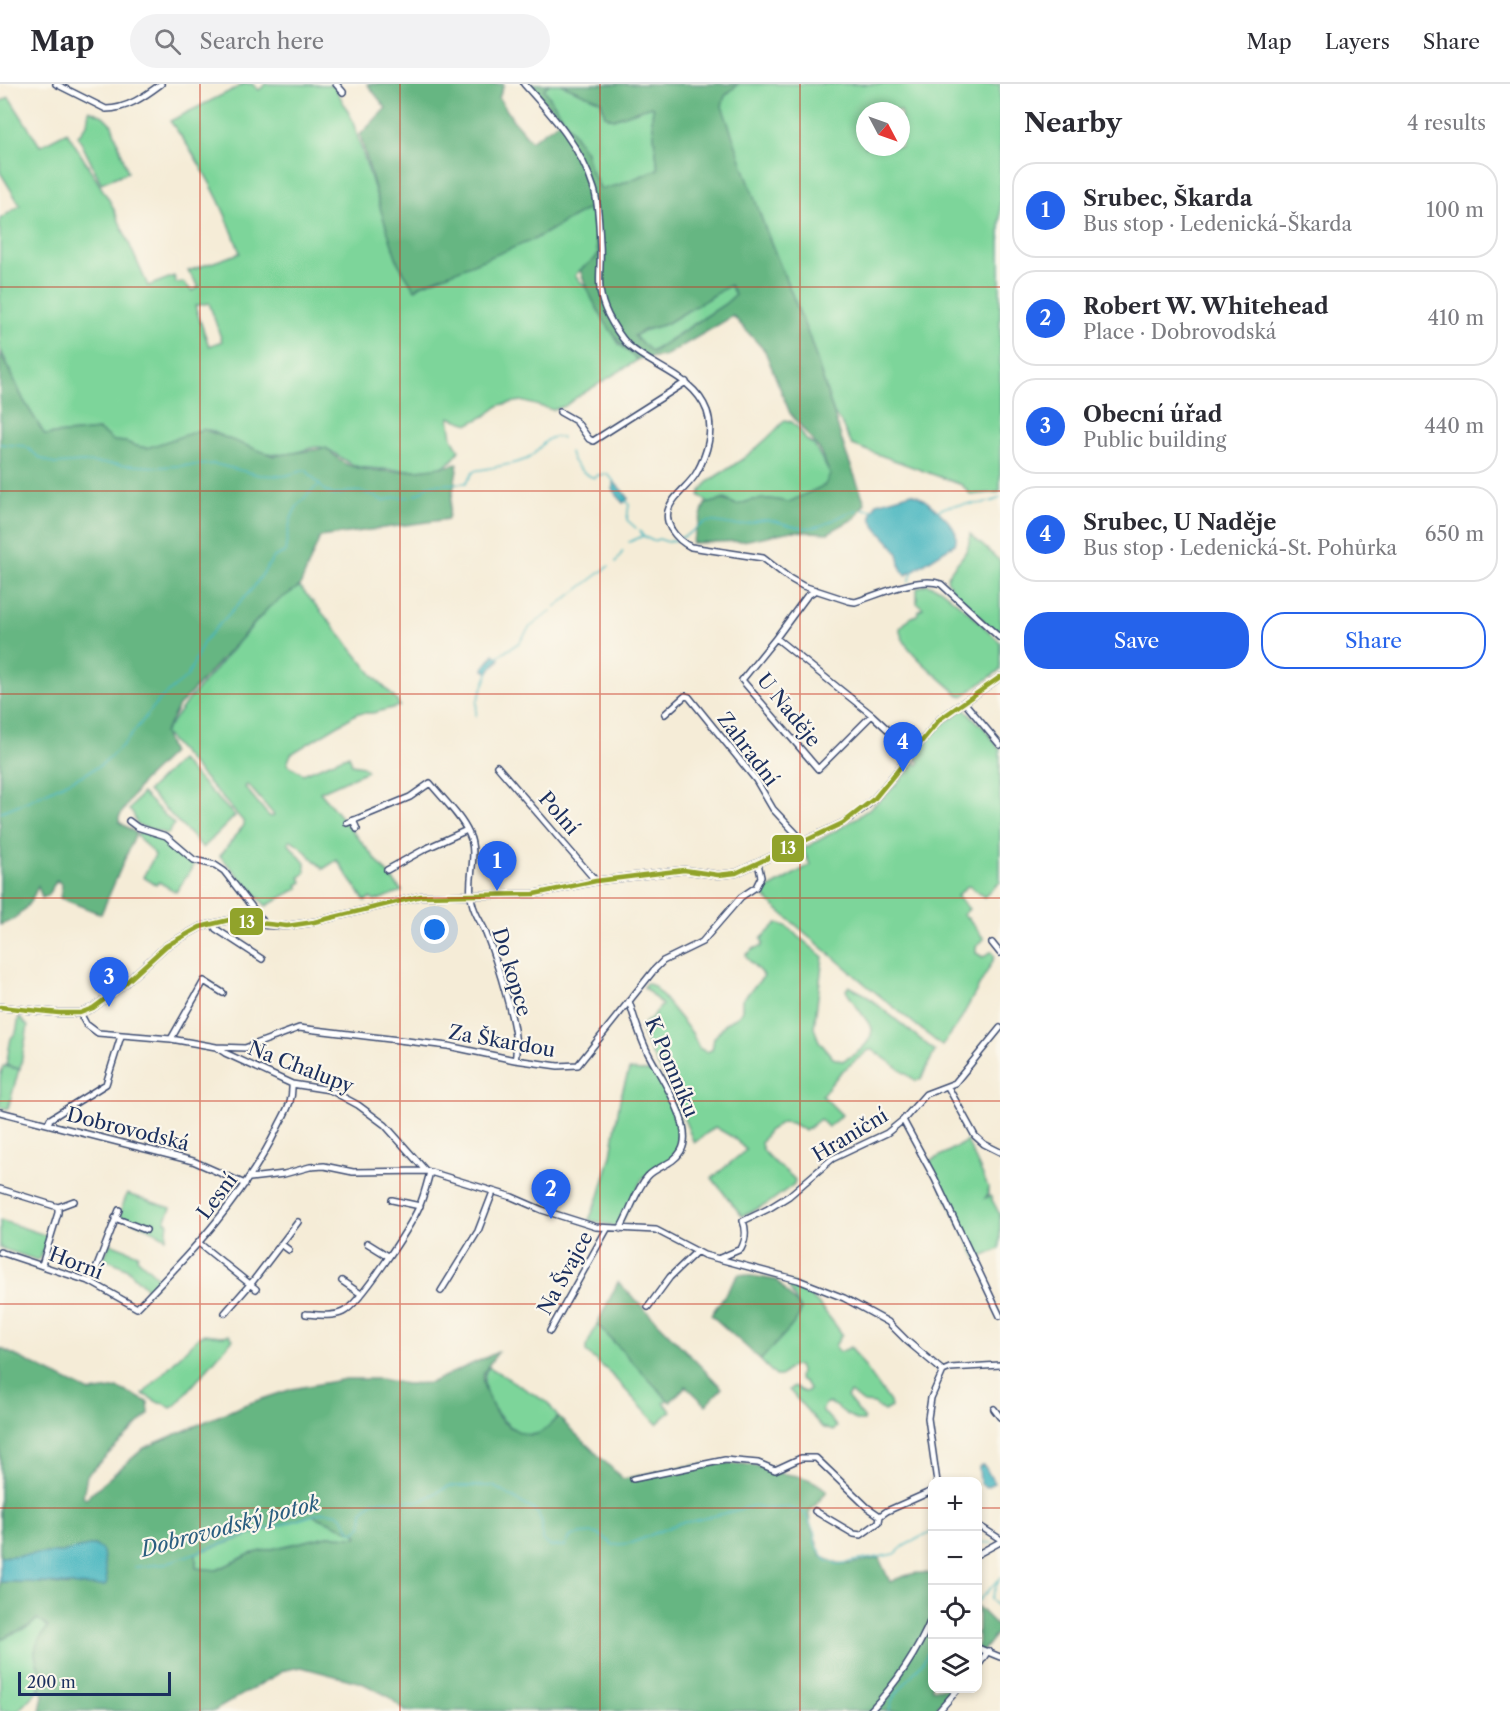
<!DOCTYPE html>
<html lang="en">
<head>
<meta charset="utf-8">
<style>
  :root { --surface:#fff; --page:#f2f2f3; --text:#2b2b33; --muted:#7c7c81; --line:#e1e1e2; --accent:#2563eb }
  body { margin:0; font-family:"Libre Caslon Text",serif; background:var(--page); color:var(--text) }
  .controls { position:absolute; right:18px; bottom:18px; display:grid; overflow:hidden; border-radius:12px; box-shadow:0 3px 9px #0003 }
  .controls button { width:54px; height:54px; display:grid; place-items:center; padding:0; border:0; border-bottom:2px solid var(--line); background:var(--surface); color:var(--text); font:30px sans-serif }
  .compass { position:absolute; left:856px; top:18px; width:54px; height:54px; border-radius:50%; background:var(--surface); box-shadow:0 3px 9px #0003; rotate:131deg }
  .scale { position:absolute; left:18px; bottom:15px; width:153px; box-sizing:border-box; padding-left:6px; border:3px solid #1b2f5e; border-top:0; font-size:16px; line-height:21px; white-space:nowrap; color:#1b2f5e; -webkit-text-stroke:4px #fbf7ec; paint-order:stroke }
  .you { position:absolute; left:435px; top:846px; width:21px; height:21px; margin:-15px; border:4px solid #fff; border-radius:50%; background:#1a73e8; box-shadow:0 0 0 9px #1a73e833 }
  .badge { display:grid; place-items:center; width:39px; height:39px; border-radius:50%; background:var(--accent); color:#fff; font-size:20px; font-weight:700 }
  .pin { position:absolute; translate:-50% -50px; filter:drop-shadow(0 2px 3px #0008) }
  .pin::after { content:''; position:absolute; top:32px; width:21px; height:18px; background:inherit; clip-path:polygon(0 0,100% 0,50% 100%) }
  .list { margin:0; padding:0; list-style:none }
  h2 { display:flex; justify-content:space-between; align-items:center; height:78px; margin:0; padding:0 24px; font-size:26px }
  h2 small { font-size:20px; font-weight:400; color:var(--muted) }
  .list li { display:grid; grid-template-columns:39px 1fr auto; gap:18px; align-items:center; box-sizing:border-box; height:96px; margin:0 12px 12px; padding:0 12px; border:2px solid var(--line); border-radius:24px }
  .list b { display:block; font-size:22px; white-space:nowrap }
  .list p { margin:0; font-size:20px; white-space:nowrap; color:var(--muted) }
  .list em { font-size:20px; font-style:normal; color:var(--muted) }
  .actions { display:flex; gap:12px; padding:18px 24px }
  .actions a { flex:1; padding:14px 0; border:2px solid var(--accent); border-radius:24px; text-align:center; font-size:21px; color:var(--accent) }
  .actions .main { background:var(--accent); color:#fff }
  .icon { flex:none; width:33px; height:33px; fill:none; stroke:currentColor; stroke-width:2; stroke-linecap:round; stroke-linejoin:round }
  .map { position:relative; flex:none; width:1000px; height:1627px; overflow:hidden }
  header { display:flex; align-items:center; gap:36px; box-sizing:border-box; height:84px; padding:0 30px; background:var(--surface); border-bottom:2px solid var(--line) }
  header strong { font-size:28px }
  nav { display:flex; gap:33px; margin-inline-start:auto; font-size:21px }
  .search { width:420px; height:54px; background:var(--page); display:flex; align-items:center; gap:15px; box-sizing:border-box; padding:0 21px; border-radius:33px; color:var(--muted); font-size:22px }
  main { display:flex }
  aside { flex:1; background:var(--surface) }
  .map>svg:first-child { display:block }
  .green { fill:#7dd59a; stroke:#4c827c; stroke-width:1.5; fill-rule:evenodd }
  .forest { fill:#66b682; stroke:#407270; stroke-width:1.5; fill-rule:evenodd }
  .water { fill:#47b6bf; stroke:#31728e; stroke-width:1.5 }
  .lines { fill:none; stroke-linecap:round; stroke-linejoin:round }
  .stream { stroke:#47b6bf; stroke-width:1.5 }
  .minor-casing { stroke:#3c4b70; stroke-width:8 }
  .major-casing { stroke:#3c4b70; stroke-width:9 }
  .minor { stroke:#fff; stroke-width:5 }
  .major { stroke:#fbbb8d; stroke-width:6 }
  .bus-1-casing { stroke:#fbf7ec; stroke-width:9 }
  .bus-1 { stroke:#91a32b; stroke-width:4.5 }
  .grid { fill:none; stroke:#c8321e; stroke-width:1.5; stroke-opacity:0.55 }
  .labels { text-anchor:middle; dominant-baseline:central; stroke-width:4.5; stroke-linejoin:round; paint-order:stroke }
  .street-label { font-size:20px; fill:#1b2f5e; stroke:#fbf7ec }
  .water-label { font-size:21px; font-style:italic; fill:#2a5e80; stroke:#fbf7ec }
  .line-badge { stroke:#fbf7ec; stroke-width:2 }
  .badge-label { font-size:16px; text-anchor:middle; font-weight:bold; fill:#fff }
</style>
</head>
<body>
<header>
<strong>Map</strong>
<div class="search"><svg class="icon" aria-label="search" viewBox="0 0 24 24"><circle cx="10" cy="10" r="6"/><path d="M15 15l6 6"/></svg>Search here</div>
<nav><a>Map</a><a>Layers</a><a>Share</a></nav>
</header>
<main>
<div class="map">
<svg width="1000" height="1627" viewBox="0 0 1000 1627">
  <rect width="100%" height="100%" fill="#fbf7ec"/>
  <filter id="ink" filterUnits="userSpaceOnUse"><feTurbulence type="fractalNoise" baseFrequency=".0167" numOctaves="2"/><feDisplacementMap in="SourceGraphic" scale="12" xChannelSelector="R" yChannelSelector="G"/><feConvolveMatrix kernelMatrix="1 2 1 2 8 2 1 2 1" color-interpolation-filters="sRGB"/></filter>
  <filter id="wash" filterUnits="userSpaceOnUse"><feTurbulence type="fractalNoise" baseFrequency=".008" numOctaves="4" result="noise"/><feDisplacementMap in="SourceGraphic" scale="24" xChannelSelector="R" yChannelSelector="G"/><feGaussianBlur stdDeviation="1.35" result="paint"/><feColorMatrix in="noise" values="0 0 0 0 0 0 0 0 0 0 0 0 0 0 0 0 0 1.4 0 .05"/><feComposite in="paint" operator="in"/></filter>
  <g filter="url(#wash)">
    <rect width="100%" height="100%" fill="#f5ecd7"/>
    <path class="green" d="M244 0H252L259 6 266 0 334 1 352 35 398 179 415 205 421 201 591 123 598 170C594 180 581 182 575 192L585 202 619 260 638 276 577 313 565 322 553 326 521 317 500 321 485 332 469 340 449 333 452 354 459 366C456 374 448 381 439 384 428 387 368 386 356 382 343 378 335 367 325 364 313 360 300 369 289 370 261 373 234 358 210 346L196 347 186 353 147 364 136 362 126 358 114 357 99 346 44 351 24 317 0 264V135L20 121 0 88V18L9 13 40 62 67 48 111 119 148 202 174 192 176 199 183 198 192 207 199 203 188 187 240 169C224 122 200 76 170 37ZM209 219 222 257 209 262 195 222Z
      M549 0H561L601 17 605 31 613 35 651 22 653 24 652 34 658 85 619 101 601 105 590 85 586 68 544 5Z
      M738 0H1000V408L971 411 962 401 852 361 840 337 834 330 810 255 765 144 721 22 724 12ZM865 27H901V63H865Z
      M89 26 103 32 112 41 128 88 101 99 78 52 87 40Z
      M730 201 735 211 725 220 651 268 634 252 645 246 666 240Z
      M785 336 792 338 800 346 806 356 814 361 830 390V397L824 403 789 418 770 415 752 416 737 421 725 415 709 420 699 411C706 396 717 392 731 383 751 370 769 354 785 336Z
      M970 450 1000 477V552L952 507 947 495C954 476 969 475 970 450Z
      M927 500 940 505 970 529 1000 558V586L963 612 959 611C944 597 898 563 900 544L910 534 917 531 919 526 923 524 917 519V504Z
      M299 502C325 531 348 560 372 590 381 602 393 609 400 622L373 629H358L291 670 287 680 303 690 349 671 352 680 363 682 367 687 320 708 402 807 375 817 370 814 365 817 337 776 323 785 300 762 291 756 288 759 305 779V789L300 793 302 798 297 801 299 804 266 822 220 772 244 741 243 737 164 649 185 620 269 523ZM247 701 250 703 274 731 271 733 267 730 245 703Z
      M964 625 984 644 1000 666V798L984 813 970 802 966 803 957 812 969 825 963 831 970 836 984 855 976 863V869L983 873 992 867 995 873 958 940 942 962 865 900 777 825 761 809 810 781 803 765C839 745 874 727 901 695 906 690 907 684 911 679L914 678 918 681 920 678 915 673 916 669 934 646 936 648 939 643Z
      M180 676 235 732 203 764 148 707Z
      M142 709 174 740 168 750 137 741 133 729 129 726Z
      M140 748 163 754 186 777 194 781 176 808 159 798 156 801 143 793 155 771 137 752Z
      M777 839 786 842 823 873 814 944 819 957 833 974 842 977C855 971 872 960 872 944L848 910 846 906 849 902 864 910 935 967 921 995 916 997 873 966H869L841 988 822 1011 842 1031 828 1043 820 1035 805 1047 792 1039 782 1038 768 1047 761 1059C763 1074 785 1084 795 1096L794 1100 767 1120 742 1132 712 1094 746 1066 734 1054 715 1043 694 1059 672 1006 652 971 640 943 651 934 662 921 644 903 646 899 654 902 692 949 699 964 706 968 712 966 714 954 726 939 739 931 742 926V916L764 892 747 874 746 871 755 864 761 863 763 859 761 855Z
      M19 933 28 942 20 985 6 981 11 954 16 949Z
      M3 982 19 985 8 1025 0 1023V994Z
      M629 986 655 988C670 1009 695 1050 672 1073 663 1082 651 1085 642 1095L621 1140 615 1142 589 1136 599 1112 611 1071 620 1015Z
      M967 1057 988 1103V1110L985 1114 990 1112 1000 1131V1165L977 1175 929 1078Z
      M127 1110 171 1124 165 1137 168 1139 166 1154 149 1144 120 1132 121 1126Z
      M0 1136 48 1152 40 1175 37 1176 0 1164Z
      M110 1159 138 1170 137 1174 160 1195 149 1207 126 1184 104 1174Z
      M786 1197C806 1202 830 1233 842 1250L835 1262 840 1268 851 1263 890 1318 891 1323 884 1327 874 1320 864 1319 850 1309 847 1313 864 1334V1337H857L830 1319H826L822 1326 837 1343 833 1347 822 1343 789 1306 794 1303 804 1308 808 1307 809 1304 805 1298 799 1295 800 1287 798 1282H792L781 1292H776L760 1276 791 1242 801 1227Z
      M597 1240 668 1315 664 1319 671 1327 657 1340 608 1287 586 1268V1263Z
      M204 1250 221 1252 229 1251 233 1255 176 1321 171 1324 162 1318 159 1319 143 1310 198 1253Z
      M489 1283 548 1319 558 1333C552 1338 545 1348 536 1350 510 1358 470 1303 489 1283Z
      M312 1431 356 1449 358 1453 328 1452 250 1470 217 1486 196 1485V1469Z
      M37 1535 48 1543C30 1566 33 1570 44 1595L37 1607 18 1627H0V1555L30 1542Z"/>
    <path class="forest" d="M367 0H504L499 14 513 36 531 57 561 36 528 0H549L544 5 586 68 590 85 601 105 619 101 658 85 652 34 653 24 651 22 613 35 605 31 601 17 561 0H738L725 12 722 22 765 144 810 255 846 369 865 419 855 434 828 449 792 447 743 457 692 459 705 420 723 416 737 421 752 416 770 415 789 418 825 401 830 390 819 365 790 329 765 267 733 232 665 272 636 275C610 252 591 218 580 186L596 174 598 170 591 123 535 155 421 201 415 206 398 179 382 130 360 51 386 24ZM730 201 735 211 725 220 652 268 634 252 645 246 666 240Z
      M0 268 24 317 45 351 99 346 114 357 126 358 136 362 147 364 203 345 274 372 326 364C332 369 338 375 344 379 372 393 428 386 458 380L448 435 320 453 300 502 269 523 179 622 164 649 172 669 142 698 119 733V738L136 749 101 830 60 814 62 801 57 796 47 812 42 814 38 802C31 820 20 835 0 841Z
      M739 1190 776 1196 801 1225C800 1238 770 1264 761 1276L711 1231Z
      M618 1198 722 1304 706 1321 686 1302 670 1318 597 1240Z
      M0 1264 90 1308 118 1304 148 1318 149 1330 87 1391 83 1412 86 1414 144 1364 244 1321 292 1305 346 1295H381L406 1300 430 1299 498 1268C494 1275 485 1284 483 1291 480 1300 496 1332 503 1338 509 1343 523 1351 532 1351 542 1351 551 1339 558 1333L623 1395C668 1385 712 1374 759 1382 765 1383 770 1387 776 1388 797 1393 809 1391 827 1407L809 1429 810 1439 821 1472C845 1486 854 1478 879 1474L890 1498C905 1491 916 1487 932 1490V1604L952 1605 934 1627H405L388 1612 362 1599 301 1583 285 1586 214 1627H40L43 1611 40 1605 38 1607 44 1595C33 1570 30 1566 48 1543L37 1535 30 1542 0 1555V1498H32L69 1502 94 1461 62 1468 0 1473ZM312 1431 356 1449 358 1453 328 1452 250 1470 217 1486 196 1484V1469Z
      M978 1523 1000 1545 978 1573Z"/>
    <path class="water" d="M614 398 627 412 628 415 623 419 612 405Z
      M912 409C924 413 953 438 956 450 957 454 956 456 955 460L906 491C898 485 901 478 898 470 894 459 875 447 872 436 870 429 874 424 877 419Z
      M494 570 500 575 488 588 484 586V583Z
      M982 1381H984L994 1399 986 1403 980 1399 979 1383Z
      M94 1461 101 1465 103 1468 107 1498 105 1502C70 1503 35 1496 0 1498V1473L62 1468Z"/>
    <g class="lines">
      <path class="stream" d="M0 360 25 362 40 374 54 380 83 378 157 383 215 380 259 391 284 392 306 386 324 406 334 411C356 406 364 405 383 417L396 413H409
        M570 368C572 380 584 391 595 394L598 391 608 390 615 399
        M415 411 420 409 429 401 466 399 474 387C489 384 513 381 527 375 540 369 544 348 562 354
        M625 416 629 420 627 436 636 444
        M862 425 873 426
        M936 428C954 415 980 425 1000 414
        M640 447 643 452 653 457 659 455 668 458 676 456
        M680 454C690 451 695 444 704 439 712 435 726 441 736 441 747 441 758 435 768 436 784 438 797 446 814 443 830 441 842 429 857 426
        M629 458 643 452
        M616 478 623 467
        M909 497 913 487
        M555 523 609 482
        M497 573 520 558 529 544 551 527
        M476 632 477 618 489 587
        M0 728 28 717 87 689 102 680 124 660 160 615 187 593 204 557 253 504 274 473 285 468C291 431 289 425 320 400
        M978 1458 992 1459
        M135 1483 163 1480 251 1450 323 1428C341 1428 343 1432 351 1447L355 1448 362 1442 363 1427 373 1417H421L449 1402H493L537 1428 542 1438V1456L550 1462H565L571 1452C592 1448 596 1446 613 1461L632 1459 679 1439 693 1437 754 1422 773 1425 785 1423 804 1428 815 1449V1459L826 1476 838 1480 895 1470 904 1462 932 1447
        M1000 1493 991 1515 1000 1525
        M978 1517 998 1496
        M889 1627 893 1614 923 1578 932 1560"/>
    </g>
  </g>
  <g filter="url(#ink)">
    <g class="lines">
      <g class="minor-casing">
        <path id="minor" d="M56 0 106 25C127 25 145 12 161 0
          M336 0 343 8
          M524 0C553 32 581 63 594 105 599 121 599 143 600 160 602 188 594 203 608 231 613 241 620 252 628 261 653 284 694 292 707 327 714 346 707 370 697 388 687 407 657 419 671 445 676 453 682 459 691 463L763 474 789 494 803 502 849 517 855 518C878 511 918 492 941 500L1000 554
          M560 328 576 337 589 355 593 357 686 298
          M776 554 807 512 816 506
          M964 618 1000 661
          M665 630 685 612 689 613 756 696 773 725 804 758
          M872 631 818 685 742 596 776 554 872 631 912 668
          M497 682 596 797
          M353 736 357 745
          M129 737 137 743 166 752 194 776 215 781 224 787 266 841
          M347 739 410 713 430 699C443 715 461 732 469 750 479 771 466 797 472 818 474 829 481 838 485 847 495 872 522 953 515 976
          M387 786 425 765 467 746
          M213 840 216 845 262 875
          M992 859 1000 869
          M80 929 86 940 98 949 171 955 216 963 225 969 292 1000 330 1006 358 1021 385 1041 425 1086
          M171 955 204 897 223 909
          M216 963 245 964 299 944 448 962 515 976 558 982 578 981 654 886 663 877 702 858 741 813 756 803 761 793 758 779
          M948 1003 975 1052 984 1060 1000 1068
          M0 1028 193 1077 245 1100
          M903 1036 935 1095 1000 1232
          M48 1040 50 1035 106 1000 121 952
          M250 1094 284 1090 310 1083 324 1082 353 1088 427 1087 512 1113 542 1126 596 1143 656 1146 704 1171 798 1196 844 1214 888 1238 907 1257 943 1287
          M0 1105 58 1123 74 1117
          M392 1116 420 1122
          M115 1134 146 1146
          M620 1145C630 1129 635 1106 648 1092 657 1082 673 1081 681 1067 696 1041 657 989 646 965 639 950 634 933 629 917
          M367 1159 388 1172
          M200 1160 256 1205
          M281 1160 289 1166
          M0 1168 91 1198 137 1224C191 1169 244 1113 278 1043 286 1027 293 1018 292 1000
          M720 1174 741 1165C746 1155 747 1147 743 1137L768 1125 789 1112 832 1075 887 1049 903 1036 926 1010 955 999 1000 944
          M42 1181 58 1129V1123
          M342 1197 361 1210
          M91 1198 119 1126
          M441 1207 478 1147 493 1108
          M648 1223 670 1193 696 1168
          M225 1229 253 1197 298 1138
          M306 1230C318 1231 332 1233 343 1228 360 1220 410 1143 419 1123 424 1112 427 1099 430 1088
          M550 1247 607 1145
          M943 1287 950 1284 1000 1281
          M994 1325 1000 1333
          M633 1395 725 1376 758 1379 775 1386 801 1374H816L867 1423 880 1432
          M937 1398 928 1334 931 1314 943 1287
          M815 1427 854 1450 861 1451 879 1438 880 1432 887 1427 932 1407
          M978 1441 1000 1455
          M978 1470 1000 1458
          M978 1564 1000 1573
          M978 1582 988 1567
          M870 1627C897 1599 917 1569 932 1533
          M939 1627 959 1604"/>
      </g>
      <g class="major-casing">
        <path id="major" d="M0 923 59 929H80L93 924 120 904 166 862 200 843 229 836 266 841 287 842 314 838 421 812 534 810 596 797 684 786 718 791 736 789 843 739 862 725 875 714 940 635 1000 593"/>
      </g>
      <use href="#minor" class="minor"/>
      <use href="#major" class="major"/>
      <g class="bus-1-casing">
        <path id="bus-1" d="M0 923 59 929H80L93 924 120 904 166 862 200 843 229 836 287 842 314 838 421 812 534 810 596 797 684 786 718 791 736 789 843 739 875 714 940 635 1000 593"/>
      </g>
      <use href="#bus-1" class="bus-1"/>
    </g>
  </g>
  <path class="grid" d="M200 0V1627M400 0V1627M600 0V1627M800 0V1627M0 203H1000M0 407H1000M0 610H1000M0 814H1000M0 1017H1000M0 1220H1000M0 1424H932M978 1424H1000"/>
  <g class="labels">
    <g class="street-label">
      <text transform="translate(789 626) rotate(51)">U Naděje</text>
      <text transform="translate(748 665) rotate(53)">Zahradní</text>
      <text transform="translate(559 729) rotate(49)">Polní</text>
      <text transform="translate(512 888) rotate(73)">Do kopce</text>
      <text transform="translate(502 957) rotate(10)">Za Škardou</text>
      <text transform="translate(301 983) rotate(21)">Na Chalupy</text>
      <text transform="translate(672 983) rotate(67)">K Pomníku</text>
      <text transform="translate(128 1045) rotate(14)">Dobrovodská</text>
      <text transform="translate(850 1051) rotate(-31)">Hraniční</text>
      <text transform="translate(217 1112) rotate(-53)">Lesní</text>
      <text transform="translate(76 1179) rotate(21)">Horní</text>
      <text transform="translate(565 1189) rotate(-61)">Na Švajce</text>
    </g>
    <g class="water-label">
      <text transform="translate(230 1442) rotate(-15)">Dobrovodský potok</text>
    </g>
  </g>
  <g class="line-badge">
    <rect x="771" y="750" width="34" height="29" rx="6" fill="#91a32b"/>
    <rect x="229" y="823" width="35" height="29" rx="6" fill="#91a32b"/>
  </g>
  <g class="badge-label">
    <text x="788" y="770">13</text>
    <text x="247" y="844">13</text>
  </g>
</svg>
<div class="controls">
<button>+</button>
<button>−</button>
<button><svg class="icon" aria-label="locate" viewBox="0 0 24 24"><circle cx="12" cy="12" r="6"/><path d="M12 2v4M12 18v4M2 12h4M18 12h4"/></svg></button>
<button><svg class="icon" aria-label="layers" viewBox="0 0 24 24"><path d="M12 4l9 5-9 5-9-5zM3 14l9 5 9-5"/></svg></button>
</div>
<svg class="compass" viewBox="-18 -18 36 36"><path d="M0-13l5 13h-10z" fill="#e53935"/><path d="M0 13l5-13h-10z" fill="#7c7c81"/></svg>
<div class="scale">200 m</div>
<div class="you"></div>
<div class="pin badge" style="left:497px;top:807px">1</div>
<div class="pin badge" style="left:551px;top:1135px">2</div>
<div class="pin badge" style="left:109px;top:923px">3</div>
<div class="pin badge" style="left:903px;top:688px">4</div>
</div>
<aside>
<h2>Nearby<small>4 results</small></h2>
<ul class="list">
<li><span class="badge">1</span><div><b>Srubec, Škarda</b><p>Bus stop · Ledenická-Škarda</p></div><em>100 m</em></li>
<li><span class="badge">2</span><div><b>Robert W. Whitehead</b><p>Place · Dobrovodská</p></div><em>410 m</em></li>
<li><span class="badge">3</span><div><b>Obecní úřad</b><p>Public building</p></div><em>440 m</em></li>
<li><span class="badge">4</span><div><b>Srubec, U Naděje</b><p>Bus stop · Ledenická-St. Pohůrka</p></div><em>650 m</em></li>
</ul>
<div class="actions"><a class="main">Save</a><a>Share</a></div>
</aside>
</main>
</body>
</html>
